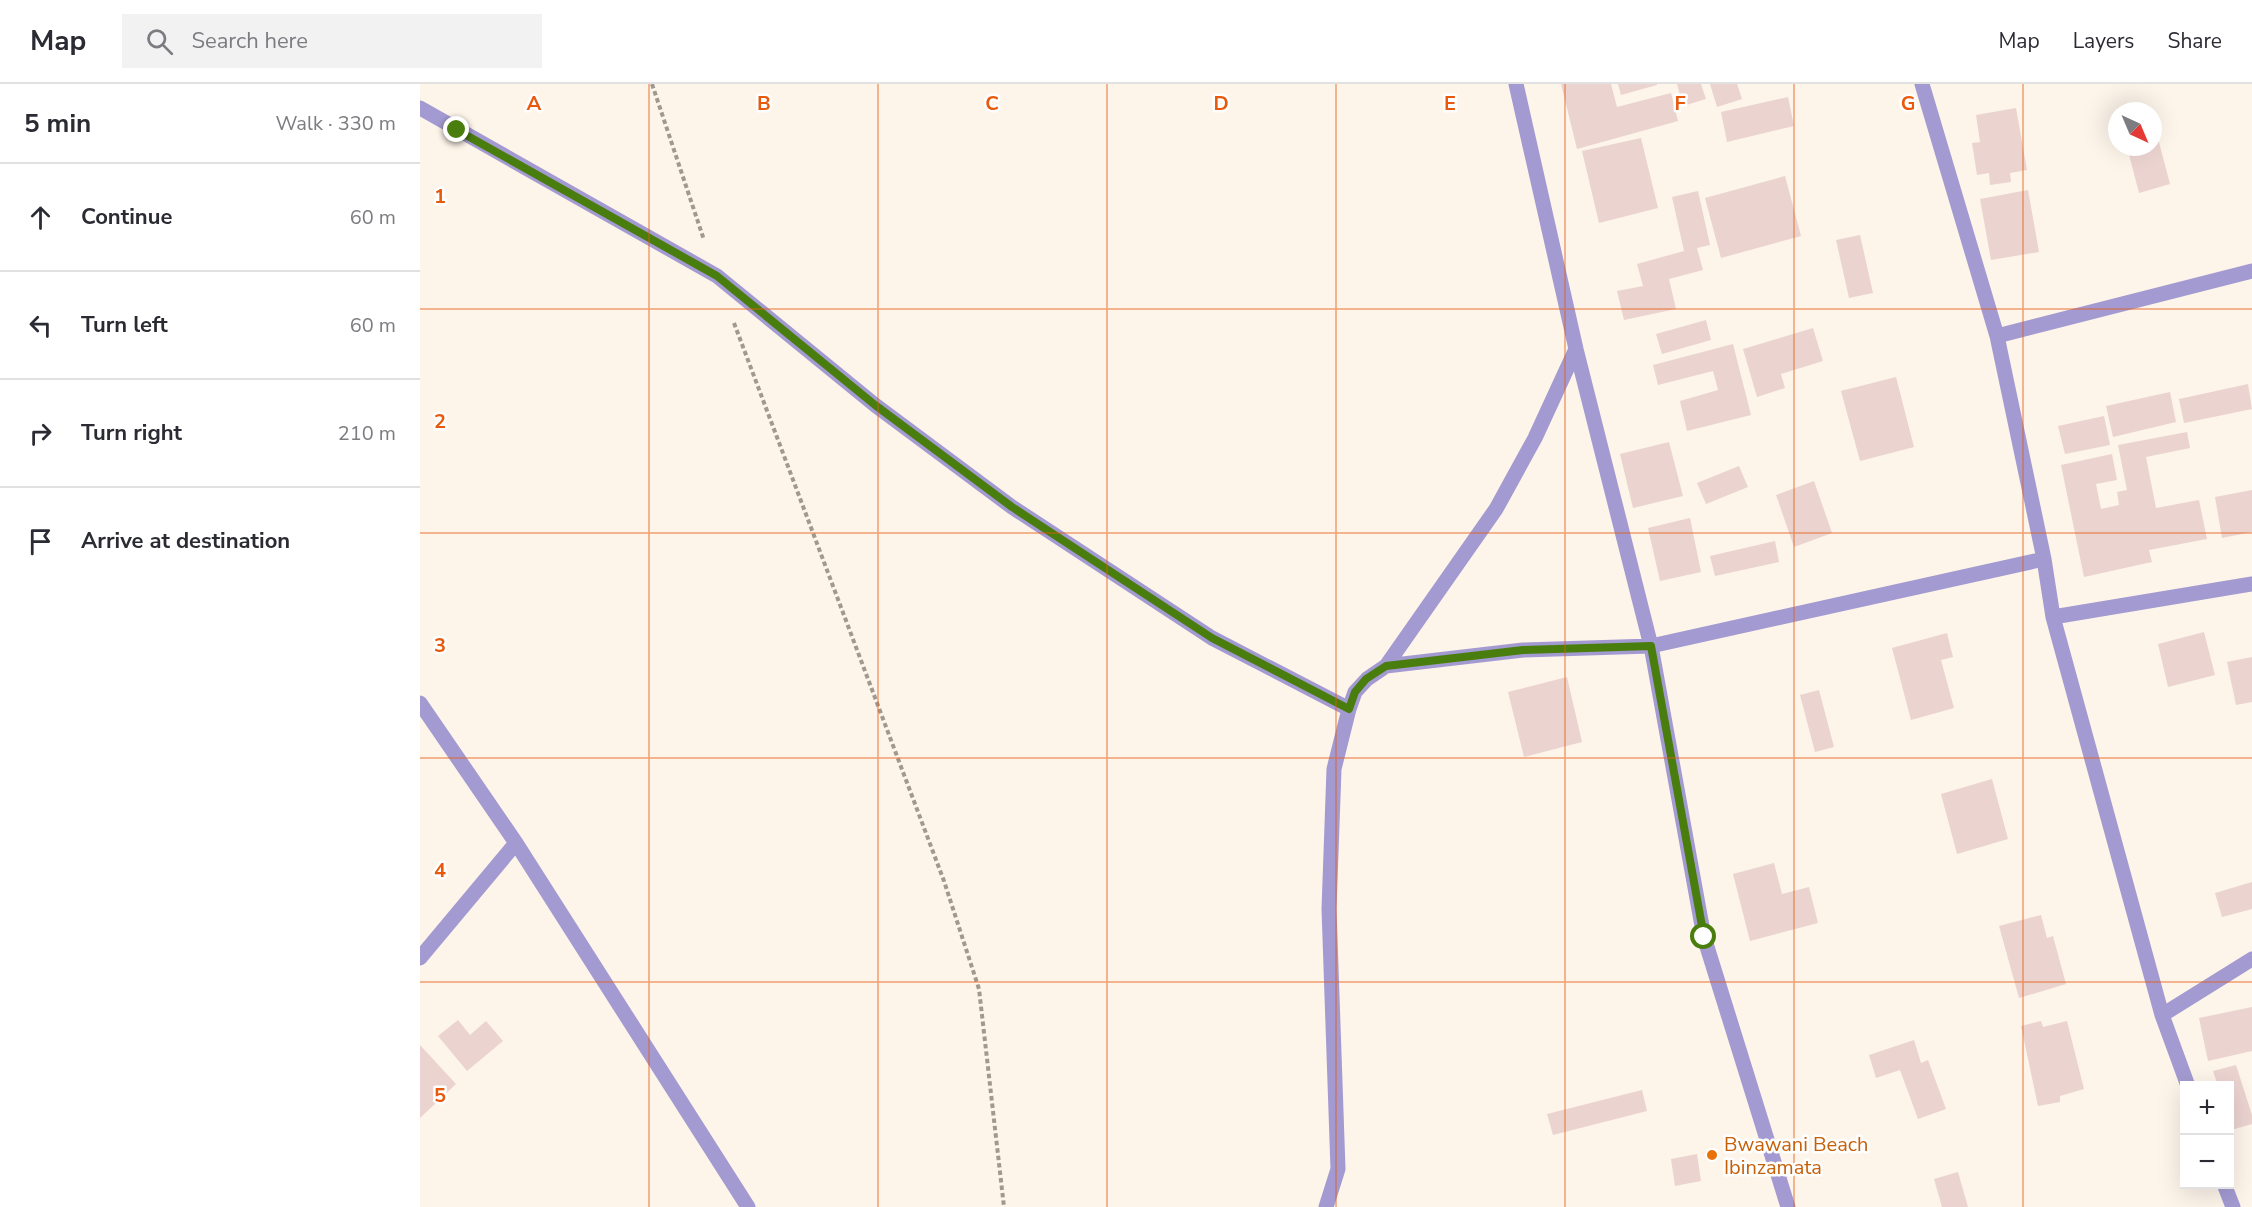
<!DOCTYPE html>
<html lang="en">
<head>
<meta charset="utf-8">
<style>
  :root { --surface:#fff; --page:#f2f2f3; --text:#2b2b33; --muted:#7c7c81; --line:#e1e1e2 }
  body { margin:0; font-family:"Nunito Sans",sans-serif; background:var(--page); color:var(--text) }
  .controls { position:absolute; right:18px; bottom:18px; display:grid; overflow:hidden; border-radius:0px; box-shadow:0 6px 24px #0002 }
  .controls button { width:54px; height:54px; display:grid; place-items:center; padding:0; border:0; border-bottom:2px solid var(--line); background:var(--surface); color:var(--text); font:30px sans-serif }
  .compass { position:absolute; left:1688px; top:18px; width:54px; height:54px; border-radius:50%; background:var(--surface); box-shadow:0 6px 24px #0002; rotate:136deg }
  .stop { position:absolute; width:18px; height:18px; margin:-14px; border:4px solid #497d0e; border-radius:50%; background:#fff }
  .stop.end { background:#497d0e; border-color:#fff; box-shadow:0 2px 6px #0008 }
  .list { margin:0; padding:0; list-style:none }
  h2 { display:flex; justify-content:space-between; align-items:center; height:78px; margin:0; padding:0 24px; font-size:26px }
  h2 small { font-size:20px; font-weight:400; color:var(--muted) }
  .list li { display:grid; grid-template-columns:39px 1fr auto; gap:18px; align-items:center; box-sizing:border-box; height:108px; padding:0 24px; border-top:2px solid var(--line) }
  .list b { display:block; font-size:22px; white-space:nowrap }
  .list em { font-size:20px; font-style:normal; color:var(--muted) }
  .icon { flex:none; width:33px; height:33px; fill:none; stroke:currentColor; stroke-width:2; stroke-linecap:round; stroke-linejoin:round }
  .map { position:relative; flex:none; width:1832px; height:1123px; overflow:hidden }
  header { display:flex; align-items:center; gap:36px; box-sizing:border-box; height:84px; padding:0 30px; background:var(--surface); border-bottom:2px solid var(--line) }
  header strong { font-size:28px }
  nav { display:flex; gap:33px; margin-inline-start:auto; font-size:21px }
  .search { width:420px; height:54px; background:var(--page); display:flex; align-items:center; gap:15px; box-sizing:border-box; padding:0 21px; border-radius:0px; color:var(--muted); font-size:22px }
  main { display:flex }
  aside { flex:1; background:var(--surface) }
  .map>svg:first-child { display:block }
  .building { fill:#ebd3d0 }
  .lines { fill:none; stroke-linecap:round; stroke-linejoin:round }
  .path { stroke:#a09990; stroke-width:4; stroke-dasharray:4.5 3; stroke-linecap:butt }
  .street { stroke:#a39ad1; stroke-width:15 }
  .route { stroke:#497d0e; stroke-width:8 }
  .grid { fill:none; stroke:#e8590c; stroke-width:1.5; stroke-opacity:0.55 }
  .food-dot { fill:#e8710a; stroke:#fff; stroke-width:2 }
  .labels { text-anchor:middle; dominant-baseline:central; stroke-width:5; stroke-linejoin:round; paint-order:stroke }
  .food-label { font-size:20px; fill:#c56008; stroke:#fff; text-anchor:start }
  .grid-label { font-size:20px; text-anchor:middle; font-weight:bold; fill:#e8590c; stroke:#fff; stroke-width:5; stroke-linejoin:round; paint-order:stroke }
</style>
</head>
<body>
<header>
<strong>Map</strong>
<div class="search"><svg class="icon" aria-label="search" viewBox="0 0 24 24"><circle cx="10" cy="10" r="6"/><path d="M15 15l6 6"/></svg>Search here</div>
<nav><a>Map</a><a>Layers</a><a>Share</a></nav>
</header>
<main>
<aside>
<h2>5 min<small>Walk · 330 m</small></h2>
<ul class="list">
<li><svg class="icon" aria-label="ahead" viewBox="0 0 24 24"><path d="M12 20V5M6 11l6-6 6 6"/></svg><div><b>Continue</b></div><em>60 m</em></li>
<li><svg class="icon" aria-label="left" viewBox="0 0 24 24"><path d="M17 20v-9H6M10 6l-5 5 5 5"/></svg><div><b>Turn left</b></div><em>60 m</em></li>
<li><svg class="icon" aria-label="right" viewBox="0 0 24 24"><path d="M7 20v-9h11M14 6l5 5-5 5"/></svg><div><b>Turn right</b></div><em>210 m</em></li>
<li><svg class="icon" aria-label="arrive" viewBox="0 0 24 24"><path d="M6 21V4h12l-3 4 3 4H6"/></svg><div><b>Arrive at destination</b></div></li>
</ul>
</aside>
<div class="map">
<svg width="1832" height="1123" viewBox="0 0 1832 1123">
  <rect width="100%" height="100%" fill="#fdf4ea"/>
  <path class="building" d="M1141 0H1191L1197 23 1251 9 1258 37 1157 65Z
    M1198 0H1237V1L1201 11Z
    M1257 0H1281L1286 15 1263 22Z
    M1290 0H1317L1322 15 1297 23Z
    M1368 13 1374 42 1307 58 1301 28Z
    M1596 24 1607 86 1590 89 1591 98 1570 101 1569 89 1557 91 1552 59 1560 58 1556 31Z
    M1733 43H1735L1750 100 1719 109 1707 63H1733Z
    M1221 54 1238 124 1179 139 1162 67Z
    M1365 92 1381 152 1301 174 1285 114Z
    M1608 106 1619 168 1571 176 1560 115Z
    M1278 107 1290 161 1277 164 1283 186 1249 195 1256 225 1204 236 1197 207 1223 202 1217 180 1264 167 1252 113Z
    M1440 151 1453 209 1429 214 1416 156Z
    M1286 236 1291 256 1242 270 1236 250Z
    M1393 244 1403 277 1361 290 1365 304 1337 313 1323 265Z
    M1313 260 1331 331 1267 347 1260 317 1298 306 1293 287 1238 301 1233 281Z
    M1476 293 1494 363 1440 377 1421 307Z
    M1828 300 1832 325 1764 339 1759 315Z
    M1750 308 1756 338 1693 353 1686 322Z
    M1684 332 1690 361 1645 370 1638 342Z
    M1767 348 1770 364 1726 373 1736 424 1779 416 1787 455 1729 466 1732 478 1664 493 1641 381 1692 370 1697 396 1676 400 1681 425 1699 421 1697 408 1707 406 1698 361Z
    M1249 358 1263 412 1213 424 1200 370Z
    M1319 382 1328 403 1286 420 1277 399Z
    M1394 397 1412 449 1374 463 1356 411Z
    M1832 406V448L1802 454 1795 413Z
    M1270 434 1281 488 1240 497 1228 444Z
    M1355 457 1359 478 1295 492 1290 472Z
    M1784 548 1795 591 1748 603 1738 560Z
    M1527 549 1533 573 1521 576 1534 624 1491 636 1472 564Z
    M1832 573V618L1816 621 1807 578Z
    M1147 593 1162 658 1104 673 1088 608Z
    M1399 606 1414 663 1395 668 1380 611Z
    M1572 695 1588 755 1537 770 1521 710Z
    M1354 779 1362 810 1389 803 1398 839 1330 857 1313 790Z
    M1832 798V825L1802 833 1795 809Z
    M1621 831 1627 854 1633 852 1646 900 1599 914 1579 842Z
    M1832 923V967L1788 977 1779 934Z
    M38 936 50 951 66 937 83 957 47 987 18 952Z
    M1621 937 1623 943 1647 937 1664 1005 1640 1012V1018L1618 1022 1601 942Z
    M1494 956 1501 979 1508 976 1526 1025 1498 1035 1480 986 1456 994 1449 971Z
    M0 961 36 1000 0 1034Z
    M1816 981 1832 1031V1040L1811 1046 1810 1040V1002H1798L1793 987Z
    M1222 1006 1227 1027 1133 1051 1127 1030Z
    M1277 1070 1281 1097 1255 1102 1251 1075Z
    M1538 1088 1548 1123H1522L1514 1095Z"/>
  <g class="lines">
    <path class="path" d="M232 0 284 156
      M314 239 524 797 559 905 584 1123"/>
    <path class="street" d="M1096 0 1156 265 1231 562 1284 853 1368 1123
      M1502 0 1577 252 1624 475 1633 533 1742 931 1768 1002
      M0 24 297 192 455 321 592 423 792 554 929 625
      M1577 252 1832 187
      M1633 533 1832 500
      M966 582 1076 425 1115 354 1156 265
      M0 619 96 759 328 1123
      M0 874 96 759
      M1742 931 1832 875
      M1804 1100 1813 1123
      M906 1123 918 1085 909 825 914 685 929 625 935 608 947 595 966 582 1103 566 1231 562 1624 475"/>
  </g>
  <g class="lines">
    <path class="route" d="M37 46 297 192 455 321 592 423 792 554 929 625 935 608 946 595 966 582 1103 566 1231 562 1284 853"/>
  </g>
  <path class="grid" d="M229 0V1123M458 0V1123M687 0V1123M916 0V1123M1145 0V1123M1374 0V1123M1603 0V1123M0 225H1832M0 449H1832M0 674H1832M0 898H1832"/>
  <circle class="food-dot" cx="1292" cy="1071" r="6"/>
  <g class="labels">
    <g class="food-label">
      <text x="1304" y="1060">Bwawani Beach<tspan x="1304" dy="23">Ibinzamata</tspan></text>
    </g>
  </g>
  <g class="grid-label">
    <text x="114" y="26">A</text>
    <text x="344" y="26">B</text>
    <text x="572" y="26">C</text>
    <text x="801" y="26">D</text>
    <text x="1030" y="26">E</text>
    <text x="1260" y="26">F</text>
    <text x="1488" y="26">G</text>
    <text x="20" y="119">1</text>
    <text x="20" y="344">2</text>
    <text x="20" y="568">3</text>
    <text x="20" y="793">4</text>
    <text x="20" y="1018">5</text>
  </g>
</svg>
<div class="controls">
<button>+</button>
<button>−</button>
</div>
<svg class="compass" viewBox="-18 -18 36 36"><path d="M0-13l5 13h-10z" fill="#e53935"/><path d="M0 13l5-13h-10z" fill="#7c7c81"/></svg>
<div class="stop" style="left:1284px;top:853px"></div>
<div class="stop end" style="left:37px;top:46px"></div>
</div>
</main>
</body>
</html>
